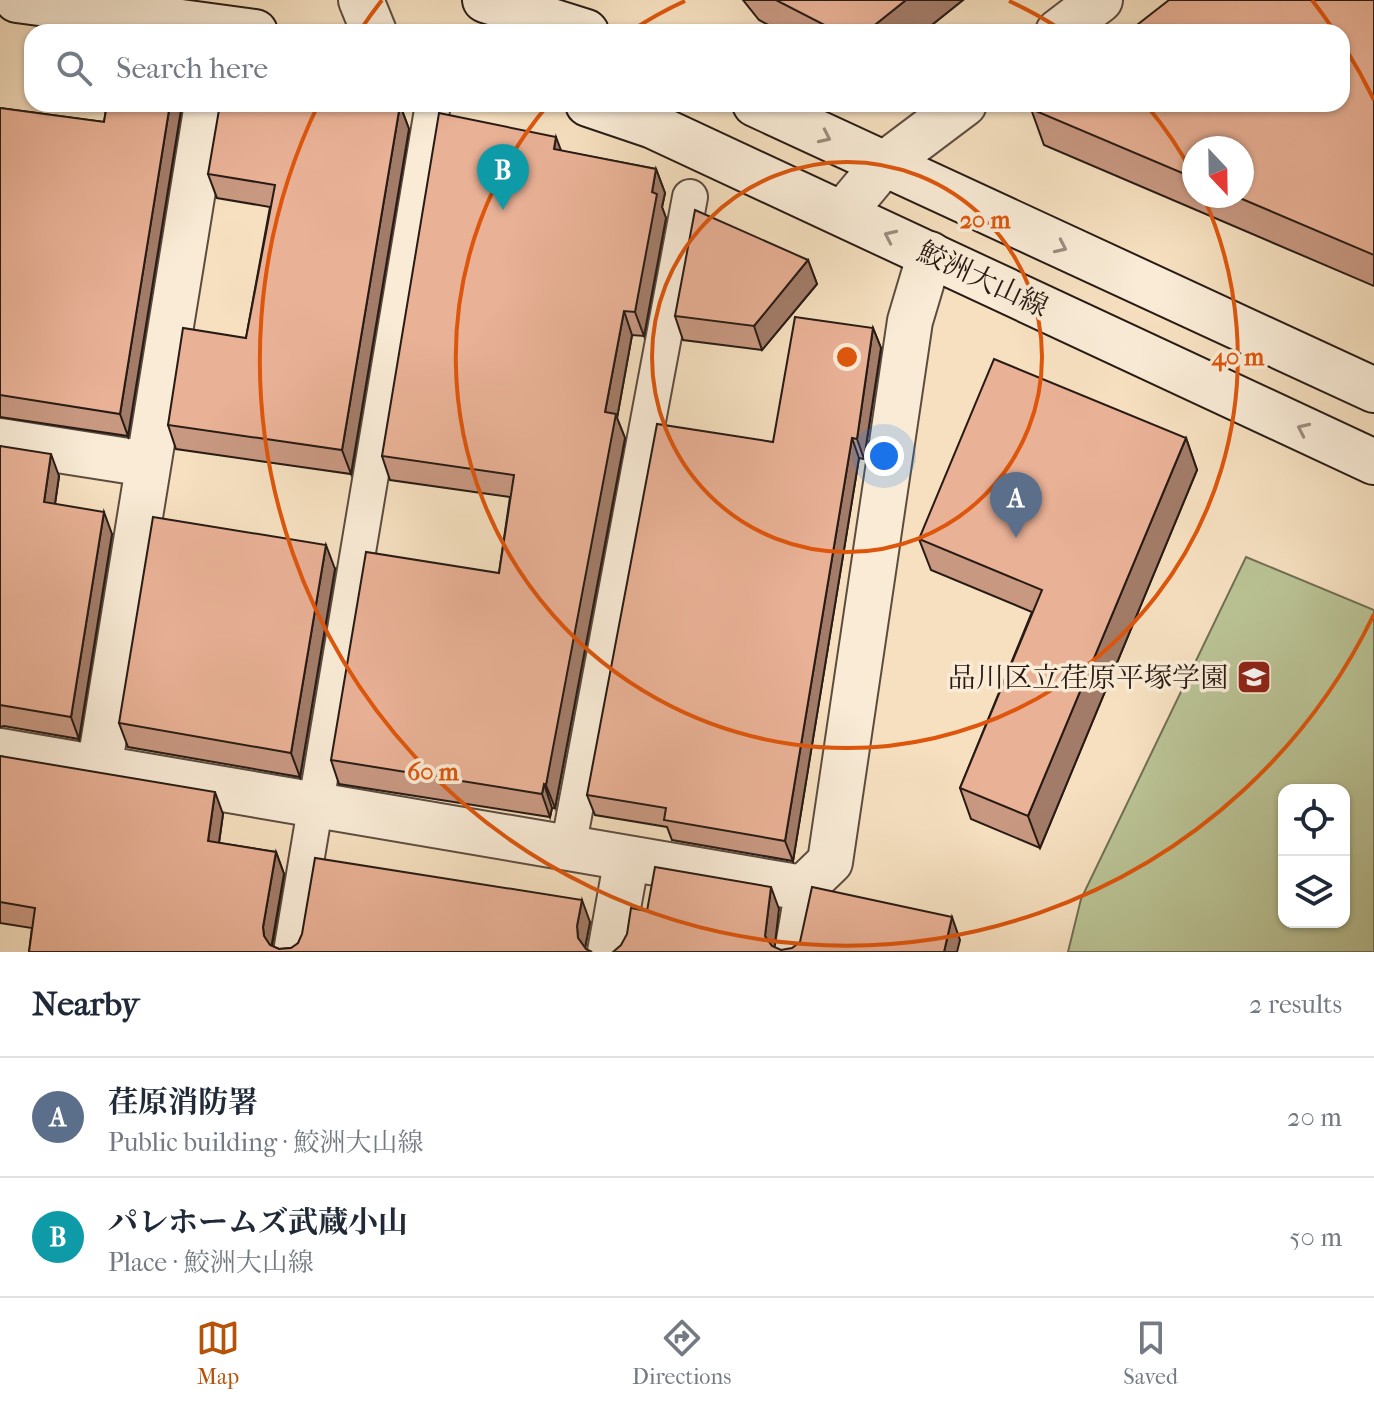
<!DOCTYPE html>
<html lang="en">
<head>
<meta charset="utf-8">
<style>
  :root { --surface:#fff; --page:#f6f6f7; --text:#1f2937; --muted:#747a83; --line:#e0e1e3; --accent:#b45309 }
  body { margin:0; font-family:"IM FELL French Canon","Noto Serif JP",serif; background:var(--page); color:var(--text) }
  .controls { position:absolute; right:24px; bottom:24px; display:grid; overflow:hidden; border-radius:16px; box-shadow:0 2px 6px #0004 }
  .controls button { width:72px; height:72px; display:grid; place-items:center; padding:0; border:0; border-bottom:2px solid var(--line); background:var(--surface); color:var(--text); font:40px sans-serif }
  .compass { position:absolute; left:1182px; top:136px; width:72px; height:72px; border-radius:50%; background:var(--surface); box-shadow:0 2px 6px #0004; rotate:158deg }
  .you { position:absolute; left:884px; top:456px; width:28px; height:28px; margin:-20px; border:6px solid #fff; border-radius:50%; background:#1a73e8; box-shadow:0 0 0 12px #1a73e833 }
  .badge { display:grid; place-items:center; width:52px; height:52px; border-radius:50%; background:var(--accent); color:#fff; font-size:26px; font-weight:700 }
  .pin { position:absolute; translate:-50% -66px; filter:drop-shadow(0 2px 4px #0008) }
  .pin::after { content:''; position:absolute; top:42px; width:28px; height:24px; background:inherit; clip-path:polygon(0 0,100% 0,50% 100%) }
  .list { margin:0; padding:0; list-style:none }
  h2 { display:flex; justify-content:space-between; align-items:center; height:104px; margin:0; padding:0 32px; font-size:34px }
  h2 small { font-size:26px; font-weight:400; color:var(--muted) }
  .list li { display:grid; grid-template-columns:52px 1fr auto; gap:24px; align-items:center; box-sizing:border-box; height:120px; padding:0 32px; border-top:2px solid var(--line) }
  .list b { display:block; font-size:30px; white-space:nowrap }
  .list p { margin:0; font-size:26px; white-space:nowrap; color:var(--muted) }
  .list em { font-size:26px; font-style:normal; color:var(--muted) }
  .icon { flex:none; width:44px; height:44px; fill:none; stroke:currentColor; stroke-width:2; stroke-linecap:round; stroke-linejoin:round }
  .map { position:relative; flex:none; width:1374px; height:952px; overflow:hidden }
  .search { position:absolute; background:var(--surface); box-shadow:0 2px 6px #0004; left:24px; right:24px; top:24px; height:88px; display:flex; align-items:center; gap:20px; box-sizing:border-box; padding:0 28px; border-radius:24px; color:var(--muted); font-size:30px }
  .sheet { height:344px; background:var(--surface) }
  nav { display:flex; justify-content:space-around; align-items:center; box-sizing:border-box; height:112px; border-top:2px solid var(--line); background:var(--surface); font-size:22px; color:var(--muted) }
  nav a { display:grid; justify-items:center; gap:4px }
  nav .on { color:var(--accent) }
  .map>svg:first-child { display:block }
  .green { fill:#bac395; stroke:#716f55; stroke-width:2; fill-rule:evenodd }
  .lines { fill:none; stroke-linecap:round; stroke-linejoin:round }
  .lane-casing { stroke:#5c4c40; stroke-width:38 }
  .street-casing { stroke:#5c4c40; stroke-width:48 }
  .secondary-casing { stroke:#281b15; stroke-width:48 }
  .lane { stroke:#f9ebd6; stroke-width:34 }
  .street { stroke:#f9ebd6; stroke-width:44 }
  .secondary { stroke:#f9ebd6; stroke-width:44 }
  .wall { fill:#c89881; stroke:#281b15; stroke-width:2; fill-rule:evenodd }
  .shaded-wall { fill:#a37c69; stroke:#281b15; stroke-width:2 }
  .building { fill:#e9b196; stroke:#281b15; stroke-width:2 }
  .oneway { stroke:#9b8d7f }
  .ring { fill:none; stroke:#de560c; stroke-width:4 }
  .labels { text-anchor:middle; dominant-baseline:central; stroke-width:7; stroke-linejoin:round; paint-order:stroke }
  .street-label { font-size:28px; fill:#281b15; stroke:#f9ebd6 }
  .poi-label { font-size:28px; fill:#281b15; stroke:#f9ebd6; text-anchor:end }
  .centre { fill:#de560c; stroke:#f9ebd6; stroke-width:4 }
  .ring-label { font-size:24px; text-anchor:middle; font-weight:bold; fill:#de560c; stroke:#f9ebd6; stroke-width:7; stroke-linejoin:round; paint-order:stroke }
</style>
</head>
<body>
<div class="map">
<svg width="1374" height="952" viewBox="0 0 1374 952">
  <rect width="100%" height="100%" fill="#f6e0c0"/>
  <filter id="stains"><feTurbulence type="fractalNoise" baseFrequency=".0025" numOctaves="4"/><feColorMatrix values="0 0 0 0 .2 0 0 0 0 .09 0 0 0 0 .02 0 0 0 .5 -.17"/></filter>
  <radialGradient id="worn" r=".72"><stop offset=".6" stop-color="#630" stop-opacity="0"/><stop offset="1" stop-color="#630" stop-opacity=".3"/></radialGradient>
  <path class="green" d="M1246 557 1374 610V952H1068L1081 899ZM1284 790H1344V922H1284Z"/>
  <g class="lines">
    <g class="lane-casing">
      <path id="lane" d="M568 848 690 197
        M291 952 433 104
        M792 952 803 888"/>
    </g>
    <g class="street-casing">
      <path id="street" d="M361 0 374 32
        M1058 32 1100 0
        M843 213 883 165 964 104
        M0 441 147 464
        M0 751 803 888 830 862 910 321 930 254
        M99 769 207 104
        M610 952 627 858"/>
    </g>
    <g class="secondary-casing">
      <path id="secondary" d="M17 0 255 32
        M485 0 586 32
        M588 104 653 126 1374 462
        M755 104 1374 390"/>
    </g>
    <use href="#lane" class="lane"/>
    <use href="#street" class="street"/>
    <use href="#secondary" class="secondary"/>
  </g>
  <path class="wall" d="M743 0H963L923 32H782L759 20Z
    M1374 0V286L1044 145 1031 109ZM1194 148 1242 196H1194Z
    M107 104H182L128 436 0 417V108L104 122Z
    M400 105 409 129 351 474 176 449 168 425 246 338 270 207 217 198 208 174Z
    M561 151 656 169 665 193 662 207 666 218 644 336 632 335 617 418 625 438 555 808H552L550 817 339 784 331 760 499 573 510 497 390 480 382 456Z
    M808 260 817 284 762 350 683 340 675 316Z
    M873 328 881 348 864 459 859 458 793 861 672 840 667 827 595 815 587 795 773 442Z
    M1186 438 1197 470 1040 848 971 819 960 788 1032 612 931 570 919 539Z
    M0 446 59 476 55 504 112 534 79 739 4 726 0 727Z
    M335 569 300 777 128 747 119 723Z
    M0 756 223 814 219 843 276 852 284 874 272 946 279 949 590 922 585 948 29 952 32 928 0 923Z"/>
  <path class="shaded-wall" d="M906 0H963L923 32H866Z
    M170 104H182L128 436 120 414Z
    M400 105 409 129 351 474 342 450Z
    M556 137 565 161 554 149Z
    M656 169 665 193 662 207 666 218 644 336 635 312 652 192Z
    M808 260 817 284 762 350 754 326Z
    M624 311 632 335 617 418 625 438 555 808 546 785 605 412Z
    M873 328 881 348 864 459 857 439Z
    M852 438 859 458 793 861 785 841Z
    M1186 438 1197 470 1040 848 1028 816Z
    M51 454 59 476 52 524 44 502Z
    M104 512 112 534 79 739 71 717Z
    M326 545 335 569 300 777 291 753Z
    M544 784 552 808 550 817 542 794Z
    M215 792 223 814 216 863 208 841Z
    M276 852 284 874 271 949 264 936 263 927Z
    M771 887 779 909 774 952 765 936Z
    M582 900 590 922 585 948 578 938 577 926Z
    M952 917 960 940 957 952H944Z"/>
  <path class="building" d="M776 0H906L866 32H838Z
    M1169 0H1374V255L1235 196H1242V148H1194V178L1031 109 1037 104H1342V32H1128Z
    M107 104H170L120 414 0 395V108L104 122Z
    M220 104 400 105 342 450 168 425 183 328 246 338 275 185 208 174Z
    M439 113 556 137 554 149 656 169 652 192 657 194 635 312 624 311 605 412 616 414 546 785 544 784 542 794 331 760 366 552 499 573 514 475 382 456Z
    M695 210 808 260 754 326 675 316Z
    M795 317 873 328 857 439 852 438 785 841 664 820 666 808 587 795 657 424 773 442Z
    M994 359 1186 438 1028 816 960 788 1042 590 919 539Z
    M0 446 51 454 44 502 104 512 71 717 0 705Z
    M153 517 326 545 291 753 119 723Z
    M0 756 215 792 208 841 276 852 263 927 264 936 270 945 279 949 291 948 298 943 302 934 315 858 582 900 577 926 578 938 586 949 592 952H29L35 908 0 902Z
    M655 867 771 887 765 936 772 946 781 950 792 948 800 942 812 887 952 917 944 952H613L621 945 627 934 631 908 647 911Z"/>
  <defs><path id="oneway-chevron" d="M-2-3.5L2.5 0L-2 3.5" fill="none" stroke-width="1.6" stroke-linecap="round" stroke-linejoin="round" transform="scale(2)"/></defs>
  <g class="oneway">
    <use href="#oneway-chevron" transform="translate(825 137) rotate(25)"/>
    <use href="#oneway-chevron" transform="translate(890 236) rotate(-155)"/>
    <use href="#oneway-chevron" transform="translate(1061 247) rotate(25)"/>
    <use href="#oneway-chevron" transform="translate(1303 429) rotate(-155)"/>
  </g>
  <g class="ring">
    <circle cx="847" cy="357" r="195"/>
    <path d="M631 31A391 391 0 0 1 685 1M1009 1A391 391 0 0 1 1063 31M1147 106A391 391 0 0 1 1194 176M1204 198A391 391 0 1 1 547 106"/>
    <path d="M1374 614A586 586 0 0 1 318 105M361 29A586 586 0 0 1 382 0M1312 0A586 586 0 0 1 1333 29M1344 46A586 586 0 0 1 1374 100"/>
  </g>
  <defs>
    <g id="school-square" transform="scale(1.8)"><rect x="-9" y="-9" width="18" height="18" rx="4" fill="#8f2418" stroke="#f9ebd6"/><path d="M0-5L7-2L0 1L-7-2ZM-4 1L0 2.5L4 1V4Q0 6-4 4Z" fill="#fff"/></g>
  </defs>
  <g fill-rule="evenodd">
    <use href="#school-square" x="1254" y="677"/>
  </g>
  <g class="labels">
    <g class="street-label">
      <text transform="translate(983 279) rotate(25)">鮫洲大山線</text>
    </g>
    <g class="poi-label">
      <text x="1228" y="677">品川区立荏原平塚学園</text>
    </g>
  </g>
  <circle cx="847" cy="357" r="12" class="centre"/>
  <g class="ring-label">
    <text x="985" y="228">20 m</text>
    <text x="1238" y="365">40 m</text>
    <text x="433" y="780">60 m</text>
  </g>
  <rect width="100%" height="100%" filter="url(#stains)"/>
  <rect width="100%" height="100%" fill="url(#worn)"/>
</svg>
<div class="controls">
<button><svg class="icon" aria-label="locate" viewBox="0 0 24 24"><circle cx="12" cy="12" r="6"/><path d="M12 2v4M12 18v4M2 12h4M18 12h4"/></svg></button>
<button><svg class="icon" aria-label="layers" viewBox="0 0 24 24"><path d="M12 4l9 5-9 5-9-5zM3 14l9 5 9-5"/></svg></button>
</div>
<svg class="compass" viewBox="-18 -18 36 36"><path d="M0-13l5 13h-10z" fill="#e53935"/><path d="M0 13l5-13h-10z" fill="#747a83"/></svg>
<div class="you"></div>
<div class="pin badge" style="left:1016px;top:538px;background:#5c6f8a">A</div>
<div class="pin badge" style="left:503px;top:210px;background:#0f9aa8">B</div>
<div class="search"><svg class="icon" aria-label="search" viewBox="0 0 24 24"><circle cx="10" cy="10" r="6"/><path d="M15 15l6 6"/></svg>Search here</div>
</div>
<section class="sheet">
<h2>Nearby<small>2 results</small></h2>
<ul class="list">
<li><span class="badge" style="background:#5c6f8a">A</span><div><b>荏原消防署</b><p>Public building · 鮫洲大山線</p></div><em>20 m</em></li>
<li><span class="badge" style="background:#0f9aa8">B</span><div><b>パレホームズ武蔵小山</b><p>Place · 鮫洲大山線</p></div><em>50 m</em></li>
</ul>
</section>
<nav>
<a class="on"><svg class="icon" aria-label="map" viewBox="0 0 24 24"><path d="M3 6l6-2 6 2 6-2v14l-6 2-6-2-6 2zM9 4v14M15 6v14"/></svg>Map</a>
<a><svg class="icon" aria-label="directions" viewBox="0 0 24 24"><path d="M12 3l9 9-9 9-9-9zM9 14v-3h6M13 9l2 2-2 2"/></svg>Directions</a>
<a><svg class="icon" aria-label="saved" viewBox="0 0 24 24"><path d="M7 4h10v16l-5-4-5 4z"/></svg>Saved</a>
</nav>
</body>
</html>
